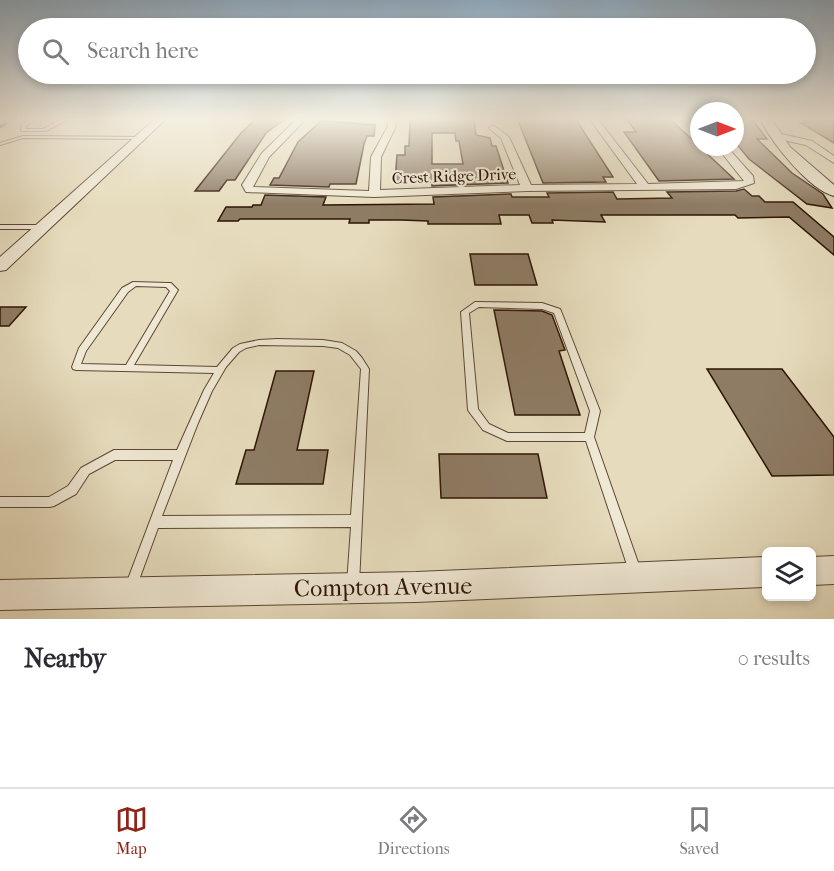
<!DOCTYPE html>
<html lang="en">
<head>
<meta charset="utf-8">
<style>
  :root { --surface:#fff; --page:#f7f7f7; --text:#2b2b33; --muted:#7c7c81; --line:#e1e1e2; --accent:#8f2418 }
  body { margin:0; font-family:"IM FELL French Canon",serif; background:var(--page); color:var(--text) }
  .controls { position:absolute; right:18px; bottom:18px; display:grid; overflow:hidden; border-radius:9px; box-shadow:0 3px 9px #0003 }
  .controls button { width:54px; height:54px; display:grid; place-items:center; padding:0; border:0; border-bottom:2px solid var(--line); background:var(--surface); color:var(--text); font:30px sans-serif }
  .compass { position:absolute; left:690px; top:102px; width:54px; height:54px; border-radius:50%; background:var(--surface); box-shadow:0 3px 9px #0003; rotate:90deg }
  .list { margin:0; padding:0; list-style:none }
  h2 { display:flex; justify-content:space-between; align-items:center; height:78px; margin:0; padding:0 24px; font-size:26px }
  h2 small { font-size:20px; font-weight:400; color:var(--muted) }
  .icon { flex:none; width:33px; height:33px; fill:none; stroke:currentColor; stroke-width:2; stroke-linecap:round; stroke-linejoin:round }
  .map { position:relative; flex:none; width:834px; height:619px; overflow:hidden }
  .search { position:absolute; background:var(--surface); box-shadow:0 3px 9px #0003; left:18px; right:18px; top:18px; height:66px; display:flex; align-items:center; gap:15px; box-sizing:border-box; padding:0 21px; border-radius:33px; color:var(--muted); font-size:22px }
  .sheet { height:168px; background:var(--surface) }
  nav { display:flex; justify-content:space-around; align-items:center; box-sizing:border-box; height:84px; border-top:2px solid var(--line); background:var(--surface); font-size:16px; color:var(--muted) }
  nav a { display:grid; justify-items:center; gap:3px }
  nav .on { color:var(--accent) }
  .map>svg:first-child { display:block }
  .building { fill:#8e7c65; stroke:#2f1505; stroke-width:1.5; fill-rule:evenodd }
  .lines { fill:none; stroke-linecap:round; stroke-linejoin:round }
  .service-casing { stroke:#5d4733; stroke-width:2 }
  .minor-casing { stroke:#5d4733; stroke-width:2 }
  .tertiary-casing { stroke:#5d4733; stroke-width:2 }
  .secondary-casing { stroke:#2f1505; stroke-width:2 }
  .service { fill:#efe8d4; fill-rule:evenodd }
  .minor { fill:#efe8d4; fill-rule:evenodd }
  .tertiary { fill:#efe8d4; fill-rule:evenodd }
  .secondary { fill:#efe8d4; fill-rule:evenodd }
  .rail { stroke:#2f1505; stroke-width:3; stroke-dasharray:7 7; stroke-linecap:butt }
  .labels { text-anchor:middle; dominant-baseline:central; stroke-width:4.5; stroke-linejoin:round; paint-order:stroke }
  .far-street-label { font-size:16px; fill:#2f1505; stroke:#efe8d4 }
  .near-street-label { font-size:24px; fill:#2f1505; stroke:#efe8d4 }
</style>
</head>
<body>
<div class="map">
<svg width="834" height="619" viewBox="0 0 834 619">
  <rect width="100%" height="100%" fill="#e6dcbd"/>
  <filter id="stains"><feTurbulence type="fractalNoise" baseFrequency=".00333" numOctaves="4"/><feColorMatrix values="0 0 0 0 .2 0 0 0 0 .09 0 0 0 0 .02 0 0 0 .5 -.17"/></filter>
  <radialGradient id="worn" r=".72"><stop offset=".6" stop-color="#630" stop-opacity="0"/><stop offset="1" stop-color="#630" stop-opacity=".3"/></radialGradient>
  <path class="building" d="M257 118H286L266 133 235 180H227L219 191H195L241 133Z
    M474 118 476 135 490 138 492 146H496L508 183 432 186V182H395L397 155H405V146H409L410 120ZM432 133H455L456 141H459L463 164H432Z
    M517 118H575L613 177H603L606 182 543 183Z
    M626 118H669L734 179 659 181 624 132H636Z
    M735 118H751L767 139H757L792 173 823 194 832 208 807 204 749 159 735 142Z
    M321 121 375 125 374 136H367L364 144 356 184H330L329 187 270 185 274 178H279L298 142Z
    M804 121H834V143L801 123H807Z
    M744 189 752 196H759L765 202H793L834 237V255L789 217 738 218 735 215H601L605 222 552 220 553 223H532L529 215H499L501 224H428V221L401 220H369V223H349L350 219H240L238 221H218L226 207H252L253 205H261L265 195 326 197 323 205 434 204 433 197 511 194 512 197H549L547 193 613 192 617 199 672 198 667 192 736 191Z
    M470 254H528L537 285H475Z
    M0 307H26L9 326H0Z
    M494 310 542 311 552 315 565 350 559 351 580 415H515Z
    M707 369H782L834 437V475L772 476Z
    M276 371H314L297 450H328L323 484H236L246 450H254Z
    M439 454H538L547 498H441Z"/>
  <g class="lines">
    <g class="service-casing">
      <path id="service" d="M33 118H38L26 126 25 129H43L64 118H70L46 131H21L22 124Z
        M23 136 141 137 143 138 141 139 23 138 0 145V143Z
        M0 225H40L43 227 40 229H0Z
        M133 282 168 283H171L178 290 134 365 217 367 233 348 240 344 259 340 277 339 323 340 342 343 356 351 362 358 369 369 359 584 357 588 353 590 349 588 347 584 351 527 158 528 135 591 131 593 127 591 125 587 173 460H115L89 474 76 494 54 506 50 507H0V497H49L68 486 81 468 114 450H177L204 390 214 373 76 370 73 369 72 367 79 348 122 288ZM136 286 166 287 170 291 126 365 81 364 86 351 128 292ZM259 345 323 346 338 348 350 355 361 369 351 515 162 516 198 423 212 391 226 367 239 352 246 348Z
        M475 302 542 303 560 309 561 311 600 411 594 437 641 571 639 575 635 577 631 575 629 571 586 441H507L483 430 470 413 468 410 461 312ZM479 307 542 309 554 313 590 411 585 433H508L489 424 478 409 469 313Z"/>
    </g>
    <g class="minor-casing">
      <path id="minor" d="M298 118H307L269 157 253 187 369 191 371 157 388 126 387 118H395L396 126 381 157 380 190 520 185 501 138 489 128 493 125 509 137 531 185 637 184 589 118H597L648 184 744 181 717 147H727L753 176 754 183 736 189 527 191 374 197 246 192 242 185 262 153Z
        M777 133 812 141 834 156V163L806 145 774 138 773 136Z"/>
    </g>
    <g class="tertiary-casing">
      <path id="tertiary" d="M156 118H167L6 270 0 271V257Z
        M834 556V584L812 585V557Z
        M766 557V587L416 602 0 610V580L416 572Z"/>
    </g>
    <g class="secondary-casing">
      <path id="secondary" d="M760 118H771L790 147 834 185V196C809 190 770 141 760 118Z"/>
    </g>
    <use href="#service" class="service"/>
    <use href="#minor" class="minor"/>
    <use href="#tertiary" class="tertiary"/>
    <use href="#secondary" class="secondary"/>
    <path class="rail" d="M0 127 15 118"/>
  </g>
  <linearGradient id="sky" x2="0" y2="1"><stop stop-color="#8ea9be"/><stop offset="0.58" stop-color="#f4efe1"/><stop offset="1" stop-color="#f4efe1" stop-opacity="0"/></linearGradient>
  <rect width="834" height="205" fill="url(#sky)"/>
  <g class="labels">
    <g class="far-street-label">
      <text transform="translate(454 176) rotate(-2)">Crest Ridge Drive</text>
    </g>
    <g class="near-street-label">
      <text transform="translate(383 587) rotate(-1)">Compton Avenue</text>
    </g>
  </g>
  <rect width="100%" height="100%" filter="url(#stains)"/>
  <rect width="100%" height="100%" fill="url(#worn)"/>
</svg>
<div class="controls">
<button><svg class="icon" aria-label="layers" viewBox="0 0 24 24"><path d="M12 4l9 5-9 5-9-5zM3 14l9 5 9-5"/></svg></button>
</div>
<svg class="compass" viewBox="-18 -18 36 36"><path d="M0-13l5 13h-10z" fill="#e53935"/><path d="M0 13l5-13h-10z" fill="#7c7c81"/></svg>
<div class="search"><svg class="icon" aria-label="search" viewBox="0 0 24 24"><circle cx="10" cy="10" r="6"/><path d="M15 15l6 6"/></svg>Search here</div>
</div>
<section class="sheet">
<h2>Nearby<small>0 results</small></h2>
<ul class="list">
</ul>
</section>
<nav>
<a class="on"><svg class="icon" aria-label="map" viewBox="0 0 24 24"><path d="M3 6l6-2 6 2 6-2v14l-6 2-6-2-6 2zM9 4v14M15 6v14"/></svg>Map</a>
<a><svg class="icon" aria-label="directions" viewBox="0 0 24 24"><path d="M12 3l9 9-9 9-9-9zM9 14v-3h6M13 9l2 2-2 2"/></svg>Directions</a>
<a><svg class="icon" aria-label="saved" viewBox="0 0 24 24"><path d="M7 4h10v16l-5-4-5 4z"/></svg>Saved</a>
</nav>
</body>
</html>
